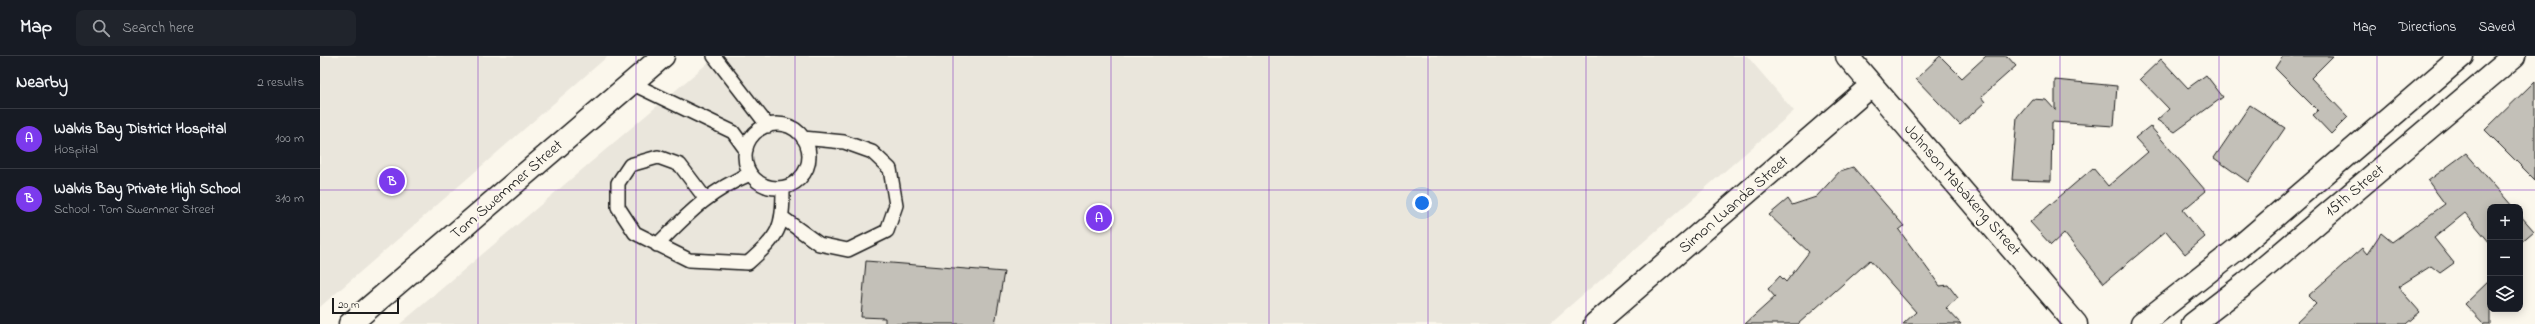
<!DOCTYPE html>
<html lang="en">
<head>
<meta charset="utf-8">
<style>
  :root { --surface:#171b24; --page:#20242c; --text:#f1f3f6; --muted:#9ea1a6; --line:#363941; --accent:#7c3aed }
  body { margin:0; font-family:"Indie Flower",sans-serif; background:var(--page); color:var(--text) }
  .controls { position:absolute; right:12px; bottom:12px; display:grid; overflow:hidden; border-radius:8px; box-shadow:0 2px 10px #0003 }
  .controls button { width:36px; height:36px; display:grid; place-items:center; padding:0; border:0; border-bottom:1px solid var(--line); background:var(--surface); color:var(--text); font:20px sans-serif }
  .scale { position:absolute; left:12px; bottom:10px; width:67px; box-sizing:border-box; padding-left:4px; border:2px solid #1c1c1c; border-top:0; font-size:11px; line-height:14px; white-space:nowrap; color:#1c1c1c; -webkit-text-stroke:3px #fbf7ec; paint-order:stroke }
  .you { position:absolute; left:1102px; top:147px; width:14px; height:14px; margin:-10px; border:3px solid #fff; border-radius:50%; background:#1a73e8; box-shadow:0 0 0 6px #1a73e833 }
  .badge { display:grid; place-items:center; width:26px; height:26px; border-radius:50%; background:var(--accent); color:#fff; font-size:13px; font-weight:700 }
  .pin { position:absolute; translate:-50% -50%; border:2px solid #fff; box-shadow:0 1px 4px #0006 }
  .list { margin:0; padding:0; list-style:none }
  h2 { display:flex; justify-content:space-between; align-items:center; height:52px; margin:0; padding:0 16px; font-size:17px }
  h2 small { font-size:13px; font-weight:400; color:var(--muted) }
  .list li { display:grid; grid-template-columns:26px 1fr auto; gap:12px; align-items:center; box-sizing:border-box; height:60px; padding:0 16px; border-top:1px solid var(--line) }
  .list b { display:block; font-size:15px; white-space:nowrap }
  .list p { margin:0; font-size:13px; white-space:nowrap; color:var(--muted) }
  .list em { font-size:13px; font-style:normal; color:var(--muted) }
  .icon { flex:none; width:22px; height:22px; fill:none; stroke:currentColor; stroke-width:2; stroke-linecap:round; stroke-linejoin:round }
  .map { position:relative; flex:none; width:2215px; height:268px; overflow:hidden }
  header { display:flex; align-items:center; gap:24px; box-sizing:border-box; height:56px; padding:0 20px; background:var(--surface); border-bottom:1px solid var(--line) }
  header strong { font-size:19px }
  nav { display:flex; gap:22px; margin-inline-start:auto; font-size:14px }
  .search { width:280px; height:36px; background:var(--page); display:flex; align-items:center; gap:10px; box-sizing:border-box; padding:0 14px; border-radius:8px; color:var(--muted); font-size:15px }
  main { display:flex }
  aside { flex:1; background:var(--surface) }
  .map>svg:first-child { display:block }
  .built { fill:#eae6dc }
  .building { fill:#c3c0b8; stroke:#1c1c1c }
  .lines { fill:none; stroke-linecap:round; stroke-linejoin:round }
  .lane-casing { stroke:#1c1c1c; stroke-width:16 }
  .street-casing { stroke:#1c1c1c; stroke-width:25 }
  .lane { stroke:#fbf7ec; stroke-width:13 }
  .street { stroke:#fbf7ec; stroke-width:22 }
  .grid { fill:none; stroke:#7b2cbf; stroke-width:1; stroke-opacity:0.55 }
  .labels { text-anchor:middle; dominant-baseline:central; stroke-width:4; stroke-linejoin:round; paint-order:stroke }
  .street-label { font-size:16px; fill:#1c1c1c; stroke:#fbf7ec }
</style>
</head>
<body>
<header>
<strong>Map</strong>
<div class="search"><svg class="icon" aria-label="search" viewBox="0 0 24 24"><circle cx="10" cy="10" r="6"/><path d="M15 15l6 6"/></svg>Search here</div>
<nav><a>Map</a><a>Directions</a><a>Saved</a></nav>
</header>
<main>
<aside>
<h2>Nearby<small>2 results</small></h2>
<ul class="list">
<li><span class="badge">A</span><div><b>Walvis Bay District Hospital</b><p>Hospital</p></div><em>100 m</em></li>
<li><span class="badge">B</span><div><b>Walvis Bay Private High School</b><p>School · Tom Swemmer Street</p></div><em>310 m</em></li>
</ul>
</aside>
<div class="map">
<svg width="2215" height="268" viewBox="0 0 2215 268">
  <rect width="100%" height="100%" fill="#fbf7ec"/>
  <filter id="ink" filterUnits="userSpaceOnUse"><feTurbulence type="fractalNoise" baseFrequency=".025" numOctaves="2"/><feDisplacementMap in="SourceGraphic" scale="8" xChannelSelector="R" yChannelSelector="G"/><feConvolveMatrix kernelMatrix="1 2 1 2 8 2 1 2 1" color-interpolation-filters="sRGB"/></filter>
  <g filter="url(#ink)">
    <path class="built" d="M0 0H288L0 251Z
      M396 0H1427L1474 55 1229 268H80Z"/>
    <path class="building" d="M1620 0 1642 22 1666 0H1687L1696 10 1661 41 1665 46 1640 69 1596 23Z
      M1963 0H2013L1991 22 2028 61 2011 78 1993 59 1998 55 1955 12Z
      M1841 3 1868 32 1886 19 1903 41 1855 76 1837 64 1849 53 1820 23Z
      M1735 24 1797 30 1794 70 1732 66 1731 125 1692 124 1697 61 1712 43 1726 44 1735 54Z
      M2215 25V124L2165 74Z
      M1930 49 1965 72 1928 126 1894 102Z
      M1830 70 1886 135 1863 154 1885 181 1865 198 1846 175 1784 227 1744 177 1731 189 1710 166 1773 112 1788 130 1828 96 1815 82Z
      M2146 97 2193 151H2170V187L2145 157 2114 182 2134 207 2120 217 2111 210 2078 231 2100 256 2086 268H1975L1996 248 1988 240 2042 192 2047 198 2061 177 2072 186 2125 148 2108 125Z
      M1533 111 1584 170 1579 174 1620 230 1628 229 1638 242 1626 252 1641 268H1583L1596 256 1550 204 1478 268H1425L1455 241 1448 233 1460 220 1466 226 1489 196 1449 159 1468 143 1472 149 1496 141 1520 115Z
      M2200 159 2214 175 2200 187Z
      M546 205 684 216 675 268H565V262L541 261Z
      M2170 224V268H2164L2145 248Z"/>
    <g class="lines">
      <g class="lane-casing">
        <path id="lane" d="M394 0 448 70
          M311 27 413 76 426 94
          M425 100a32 32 0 1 1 64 0a32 32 0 1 1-64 0Z
          M385 142 360 109 338 101 310 109 298 127V151L315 177 369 204 428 207C459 179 463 174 463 132
          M463 162 499 188 528 194 567 175 576 149 570 113 552 96 524 86 483 82
          M337 189C368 158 389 135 430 118"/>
      </g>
      <g class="street-casing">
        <path id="street" d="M1527 0 1756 268
          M30 268 343 0
          M1275 268 1552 29
          M1822 268 1917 193 2142 0
          M1873 268 1925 228 2194 0"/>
      </g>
      <use href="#lane" class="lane"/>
      <use href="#street" class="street"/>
    </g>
  </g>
  <path class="grid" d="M158 0V268M316 0V268M475 0V268M633 0V268M791 0V268M949 0V268M1108 0V268M1266 0V268M1424 0V268M1582 0V268M1740 0V268M1899 0V268M2057 0V268M0 134H2215"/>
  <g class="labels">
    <g class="street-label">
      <text transform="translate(187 134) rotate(-41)">Tom Swemmer Street</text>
      <text transform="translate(1642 134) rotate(49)">Johnson Mabakeng Street</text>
      <text transform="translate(2035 135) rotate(-40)">15th Street</text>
      <text transform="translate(1414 149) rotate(-41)">Simon Luanda Street</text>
    </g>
  </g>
</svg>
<div class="controls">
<button>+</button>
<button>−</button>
<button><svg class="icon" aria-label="layers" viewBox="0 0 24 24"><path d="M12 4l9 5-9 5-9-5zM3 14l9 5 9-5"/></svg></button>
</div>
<div class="scale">20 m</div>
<div class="you"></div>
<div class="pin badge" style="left:779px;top:162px">A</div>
<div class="pin badge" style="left:72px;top:125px">B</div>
</div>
</main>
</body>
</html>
